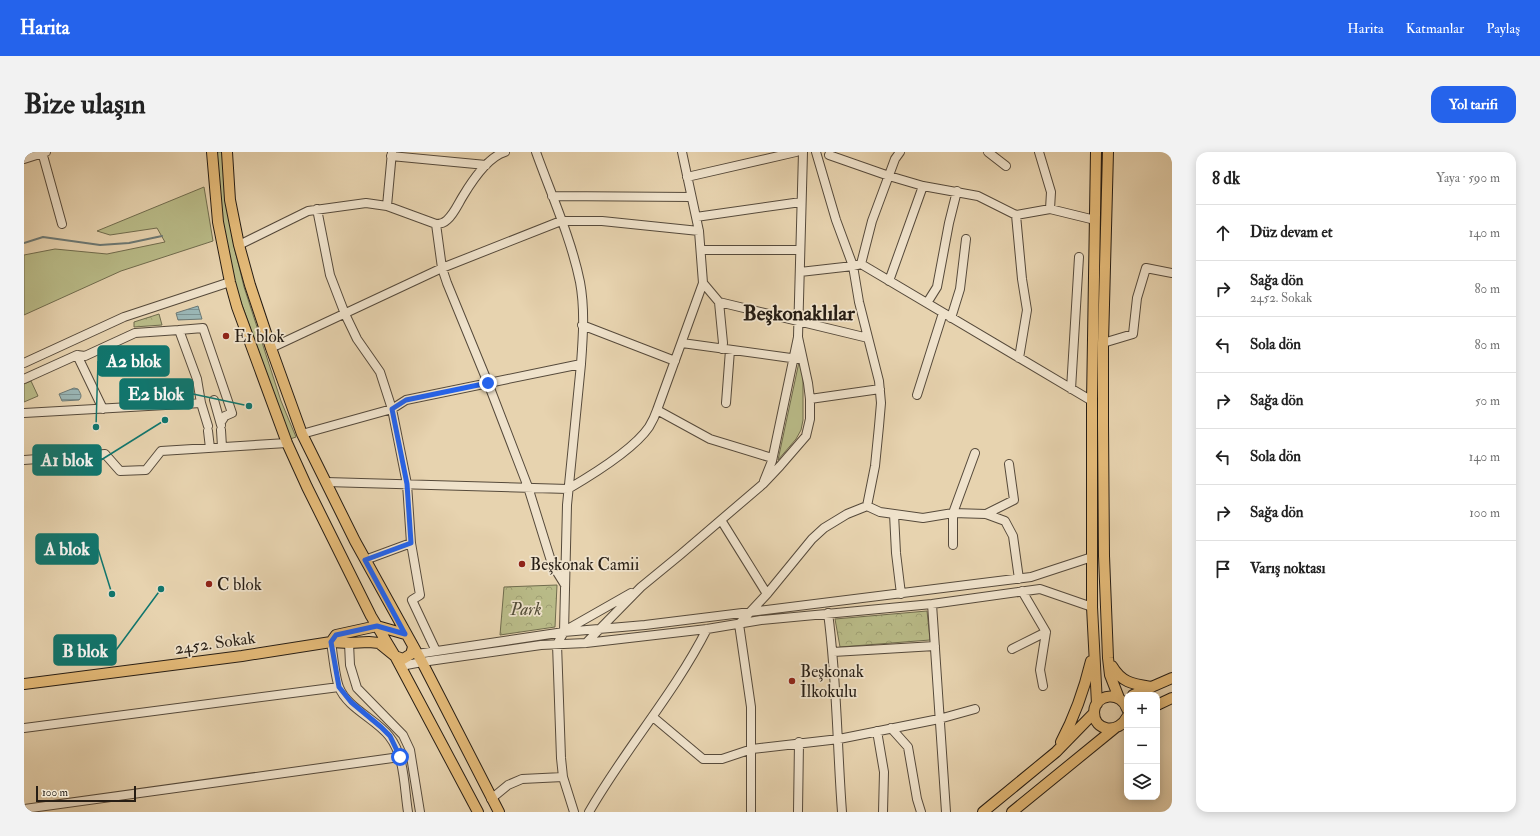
<!DOCTYPE html>
<html lang="tr">
<head>
<meta charset="utf-8">
<style>
  :root { --surface:#fff; --page:#f2f2f2; --text:#222; --muted:#767676; --line:#e0e0e0; --accent:#2563eb }
  body { margin:0; font-family:"IM FELL Double Pica",serif; background:var(--page); color:var(--text) }
  .controls { position:absolute; right:12px; bottom:12px; display:grid; overflow:hidden; border-radius:8px; box-shadow:0 2px 10px #0003 }
  .controls button { width:36px; height:36px; display:grid; place-items:center; padding:0; border:0; border-bottom:1px solid var(--line); background:var(--surface); color:var(--text); font:20px sans-serif }
  .scale { position:absolute; left:12px; bottom:10px; width:100px; box-sizing:border-box; padding-left:4px; border:2px solid #261d14; border-top:0; font-size:11px; line-height:14px; white-space:nowrap; color:#261d14; -webkit-text-stroke:3px #efe2cb; paint-order:stroke }
  .stop { position:absolute; width:12px; height:12px; margin:-9px; border:3px solid #2563eb; border-radius:50%; background:#fff }
  .stop.end { background:#2563eb; border-color:#fff; box-shadow:0 1px 4px #0008 }
  .list { margin:0; padding:0; list-style:none }
  h2 { display:flex; justify-content:space-between; align-items:center; height:52px; margin:0; padding:0 16px; font-size:17px }
  h2 small { font-size:13px; font-weight:400; color:var(--muted) }
  .list li { display:grid; grid-template-columns:26px 1fr auto; gap:12px; align-items:center; box-sizing:border-box; height:56px; padding:0 16px; border-top:1px solid var(--line) }
  .list b { display:block; font-size:15px; white-space:nowrap }
  .list p { margin:0; font-size:13px; white-space:nowrap; color:var(--muted) }
  .list em { font-size:13px; font-style:normal; color:var(--muted) }
  .icon { flex:none; width:22px; height:22px; fill:none; stroke:currentColor; stroke-width:2; stroke-linecap:round; stroke-linejoin:round }
  .map { position:relative; flex:none; width:1148px; height:660px; overflow:hidden; border-radius:12px }
  header { display:flex; align-items:center; gap:24px; box-sizing:border-box; height:56px; padding:0 20px; background:var(--accent); color:#fff }
  header strong { font-size:19px }
  nav { display:flex; gap:22px; margin-inline-start:auto; font-size:14px }
  .intro { display:flex; align-items:center; justify-content:space-between; box-sizing:border-box; height:96px; padding:0 24px }
  h1 { margin:0; font-size:28px }
  .button { padding:10px 18px; border-radius:12px; background:var(--accent); color:#fff; font-size:14px; font-weight:700 }
  main { display:flex; gap:24px; padding:0 24px }
  aside { flex:1; background:var(--surface); border-radius:12px; box-shadow:0 2px 10px #0003 }
  .map>svg:first-child { display:block }
  .grass { fill:#b9bb88; stroke:#706c4e }
  .park { fill:url(#park-crowns); stroke:#706c4e }
  .water { fill:url(#water-rules); stroke:#6c7975 }
  .lines { fill:none; stroke-linecap:round; stroke-linejoin:round }
  .stream { stroke:#6c7975; stroke-width:2 }
  .minor-casing { stroke:#564a3b; stroke-width:10 }
  .major-casing { stroke:#261d14; stroke-width:12 }
  .minor { stroke:#efe2cb; stroke-width:8 }
  .major { stroke:#e4ba78; stroke-width:10 }
  .route { stroke:#2563eb; stroke-width:5 }
  .poi-dot { fill:#8f2418; stroke:#efe2cb; stroke-width:1.5 }
  .labels { text-anchor:middle; dominant-baseline:central; stroke-width:3.5; stroke-linejoin:round; paint-order:stroke }
  .poi-label { font-size:17px; fill:#261d14; stroke:#efe2cb; text-anchor:start }
  .park-label { font-size:17px; font-style:italic; fill:#524c37; stroke:#efe2cb }
  .street-label { font-size:17px; fill:#261d14; stroke:#efe2cb }
  .district-label { font-size:21px; font-weight:bold; fill:#261d14; stroke:#efe2cb }
  .leader { fill:none; stroke:#0f766e; stroke-width:1.5 }
  .callout-dot { fill:#0f766e; stroke:#efe2cb; stroke-width:1.5 }
  .callout { fill:#0f766e; stroke:#0f766e; stroke-width:1.5 }
  .callout-label { font-size:18px; text-anchor:middle; font-weight:bold; fill:#fff }
</style>
</head>
<body>
<header>
<strong>Harita</strong>
<nav><a>Harita</a><a>Katmanlar</a><a>Paylaş</a></nav>
</header>
<div class="intro"><h1>Bize ulaşın</h1><a class="button">Yol tarifi</a></div>
<main>
<div class="map">
<svg width="1148" height="660" viewBox="0 0 1148 660">
  <defs>
    <pattern id="park-crowns" width="20" height="18" patternUnits="userSpaceOnUse"><rect width="20" height="18" fill="#b9bb88"/><path d="M2 6a3 3 0 1 1 6 0M12 15a3 3 0 1 1 6 0" fill="none" stroke="#9fa074"/></pattern>
    <pattern id="water-rules" width="6" height="5" patternUnits="userSpaceOnUse"><rect width="6" height="5" fill="#9ab6b5"/><path d="M0 2.5h6" fill="none" stroke="#7d9392"/></pattern>
  </defs>
  <rect width="100%" height="100%" fill="#e7d3af"/>
  <filter id="stains"><feTurbulence type="fractalNoise" baseFrequency=".005" numOctaves="4"/><feColorMatrix values="0 0 0 0 .2 0 0 0 0 .09 0 0 0 0 .02 0 0 0 .5 -.17"/></filter>
  <radialGradient id="worn" r=".72"><stop offset=".6" stop-color="#630" stop-opacity="0"/><stop offset="1" stop-color="#630" stop-opacity=".3"/></radialGradient>
  <path class="grass" d="M192 0H198L202 49 210 94 220 135 257 249 272 285 266 287 212 136 198 69Z
    M180 35 189 89 97 119 0 163V103L31 97 83 102 141 90 133 76 86 83 73 79Z
    M775 210 779 223V268L777 278 772 287 754 308Z
    M7 229 14 244 0 250V232Z"/>
  <path class="park" d="M135 162 138 173 110 175V170Z
    M533 433 531 475 476 483 480 435Z
    M903 459 906 488 816 495 811 467Z"/>
  <path class="water" d="M174 154 178 167 154 168 152 161Z
    M50 236 54 237C56 241 59 244 55 248L38 249 35 242Z"/>
  <g class="lines">
    <path class="stream" d="M0 91 19 85 76 93 105 91 138 84"/>
    <g class="minor-casing">
      <path id="minor" d="M18 0 38 72
        M512 0C527 42 547 86 556 130 561 157 559 185 557 212L543 353 540 480 533 492 537 606 539 625 550 660
        M964 0 982 14
        M1015 0 1027 40 1026 57
        M805 3 865 24 899 34 954 44 992 63 1026 57 1071 68
        M367 4 462 13
        M0 7 22 0
        M663 25 772 0
        M528 44 667 45
        M363 54 368 0
        M293 57 306 123 321 162 333 187 356 220 368 257 383 332 387 391 396 443 388 448 412 499
        M992 63 998 127 1003 158 995 206
        M672 65 777 50
        M412 72 418 116 423 131 464 231 504 335 528 412 541 433
        M215 93 284 59 342 51 363 54 412 72C416 72 420 71 423 68 430 62 434 52 439 44 448 29 464 5 481 0
        M678 98H776
        M837 112 848 69 871 7 876 0
        M776 120 829 114 837 112 1068 249
        M865 129 899 34
        M679 131 695 150 699 191 698 197
        M695 150 844 186
        M903 151 913 135 925 71 933 39
        M927 166 936 137 942 87
        M558 173 651 209
        M658 191 774 207
        M1079 191 1109 182 1113 146 1122 116 1148 121
        M247 196 418 116 537 69H578L675 79
        M53 203 79 257
        M0 211 100 165 206 130
        M0 227 53 203 61 204 111 181 155 178
        M1047 237 1055 105
        M893 243 919 161
        M786 247 856 237
        M190 248 197 273
        M702 251 706 198
        M633 258 686 287 748 306
        M0 261 177 251
        M184 274 177 251 173 227 155 178 179 176 208 261 201 264 197 270
        M197 278 198 295
        M184 279 186 296
        M278 282 368 257 382 248 557 212
        M0 308 81 302 96 319 122 318 137 299 263 291
        M740 329 748 309 774 185 779 0
        M302 330 544 337C568 323 610 297 625 275 628 270 631 264 633 258L679 131 675 79 658 0
        M843 354 856 360 899 366 929 361 962 362 981 369 989 384 995 427
        M870 362 872 401 877 442
        M962 362 990 348 985 312
        M697 368 743 442
        M929 393V361L951 301
        M341 408 387 391
        M998 439 1022 480 1016 518 1019 534
        M908 452 922 660
        M804 461C813 527 813 594 818 660
        M542 478 607 441
        M307 490C309 502 311 525 315 535 323 556 352 567 365 584 381 604 380 635 384 660
        M325 491 326 513 333 536 379 583 386 598 396 660
        M562 491 617 435 656 403 739 332 756 314 782 284 786 267V247L784 231 774 185
        M988 497 1022 480
        M809 500 911 494
        M393 502 540 480 621 473 1007 425 1068 405
        M377 514 398 510 517 493 562 491 683 477 737 468 908 452 1016 437 1068 455
        M629 565 679 607H698L728 597 815 587 915 567 951 557
        M0 576 315 535
        M867 576 884 595 893 647 897 660
        M853 579 860 620 859 660
        M467 647 484 633 498 627 539 625
        M0 657 376 605
        M565 660C601 597 650 542 683 477
        M727 660V555L715 472 743 442 788 387 800 376 823 362 843 354 851 314 855 274 857 251 855 229 835 150 829 114 812 68 792 0
        M774 660 775 590"/>
    </g>
    <g class="major-casing">
      <path id="major" d="M188 0 194 70 206 130 213 155 263 291 283 335 347 464 371 504 454 660
        M203 0 206 48 215 93 226 133 247 196 278 282 331 389 398 510 475 660
        M1072 0 1068 249V455L1073 552
        M1084 0 1079 191V273L1080 404 1084 506 1086 523 1095 546
        M307 490 312 483 353 474 381 482
        M1088 514C1098 531 1109 532 1128 535
        M0 532 218 504 307 490 325 491 345 490 355 491 371 504 379 507 387 502 389 495
        M1109 543 1148 526
        M1133 553 1148 546
        M1103 557C1098 539 1071 541 1070 560 1070 580 1095 582 1103 565
        M1037 590C1051 564 1060 538 1067 509
        M959 660 1032 600 1070 561
        M988 660 1091 576"/>
    </g>
    <use href="#minor" class="minor"/>
    <use href="#major" class="major"/>
  </g>
  <g class="lines">
    <path class="route" d="M376 605 366 584 357 575 327 550 315 535 307 490 312 483 353 474 381 482 341 408 387 391 383 332 368 257 382 248 464 231"/>
  </g>
  <g class="poi-dot">
    <circle cx="202" cy="184" r="4"/>
    <circle cx="498" cy="412" r="4"/>
    <circle cx="185" cy="432" r="4"/>
    <circle cx="768" cy="529" r="4"/>
  </g>
  <g class="labels">
    <g class="poi-label">
      <text x="210" y="184">E1 blok</text>
      <text x="506" y="412">Beşkonak Camii</text>
      <text x="193" y="432">C blok</text>
      <text x="776" y="519">Beşkonak<tspan x="776" dy="20">İlkokulu</tspan></text>
    </g>
    <g class="park-label">
      <text x="502" y="457">Park</text>
    </g>
    <g class="street-label">
      <text transform="translate(191 491) rotate(-8)">2452. Sokak</text>
    </g>
    <g class="district-label">
      <text x="775" y="161">Beşkonaklılar</text>
    </g>
  </g>
  <path class="leader" d="M72 275L74 209M225 254L169 242M141 268L77 308M88 442L74 397M137 437L92 498"/>
  <g class="callout-dot">
    <circle cx="72" cy="275" r="4"/>
    <circle cx="225" cy="254" r="4"/>
    <circle cx="141" cy="268" r="4"/>
    <circle cx="88" cy="442" r="4"/>
    <circle cx="137" cy="437" r="4"/>
  </g>
  <g class="callout">
    <rect x="74" y="194" width="71" height="30" rx="4"/>
    <rect x="96" y="227" width="73" height="30" rx="4"/>
    <rect x="9" y="293" width="68" height="30" rx="4"/>
    <rect x="12" y="382" width="62" height="30" rx="4"/>
    <rect x="30" y="483" width="62" height="30" rx="4"/>
  </g>
  <g class="callout-label">
    <text x="110" y="215">A2 blok</text>
    <text x="132" y="248">E2 blok</text>
    <text x="43" y="314">A1 blok</text>
    <text x="43" y="403">A blok</text>
    <text x="61" y="505">B blok</text>
  </g>
  <rect width="100%" height="100%" filter="url(#stains)"/>
  <rect width="100%" height="100%" fill="url(#worn)"/>
</svg>
<div class="controls">
<button>+</button>
<button>−</button>
<button><svg class="icon" aria-label="layers" viewBox="0 0 24 24"><path d="M12 4l9 5-9 5-9-5zM3 14l9 5 9-5"/></svg></button>
</div>
<div class="scale">100 m</div>
<div class="stop" style="left:376px;top:605px"></div>
<div class="stop end" style="left:464px;top:231px"></div>
</div>
<aside>
<h2>8 dk<small>Yaya · 590 m</small></h2>
<ul class="list">
<li><svg class="icon" aria-label="ahead" viewBox="0 0 24 24"><path d="M12 20V5M6 11l6-6 6 6"/></svg><div><b>Düz devam et</b></div><em>140 m</em></li>
<li><svg class="icon" aria-label="right" viewBox="0 0 24 24"><path d="M7 20v-9h11M14 6l5 5-5 5"/></svg><div><b>Sağa dön</b><p>2452. Sokak</p></div><em>80 m</em></li>
<li><svg class="icon" aria-label="left" viewBox="0 0 24 24"><path d="M17 20v-9H6M10 6l-5 5 5 5"/></svg><div><b>Sola dön</b></div><em>80 m</em></li>
<li><svg class="icon" aria-label="right" viewBox="0 0 24 24"><path d="M7 20v-9h11M14 6l5 5-5 5"/></svg><div><b>Sağa dön</b></div><em>50 m</em></li>
<li><svg class="icon" aria-label="left" viewBox="0 0 24 24"><path d="M17 20v-9H6M10 6l-5 5 5 5"/></svg><div><b>Sola dön</b></div><em>140 m</em></li>
<li><svg class="icon" aria-label="right" viewBox="0 0 24 24"><path d="M7 20v-9h11M14 6l5 5-5 5"/></svg><div><b>Sağa dön</b></div><em>100 m</em></li>
<li><svg class="icon" aria-label="arrive" viewBox="0 0 24 24"><path d="M6 21V4h12l-3 4 3 4H6"/></svg><div><b>Varış noktası</b></div></li>
</ul>
</aside>
</main>
</body>
</html>
